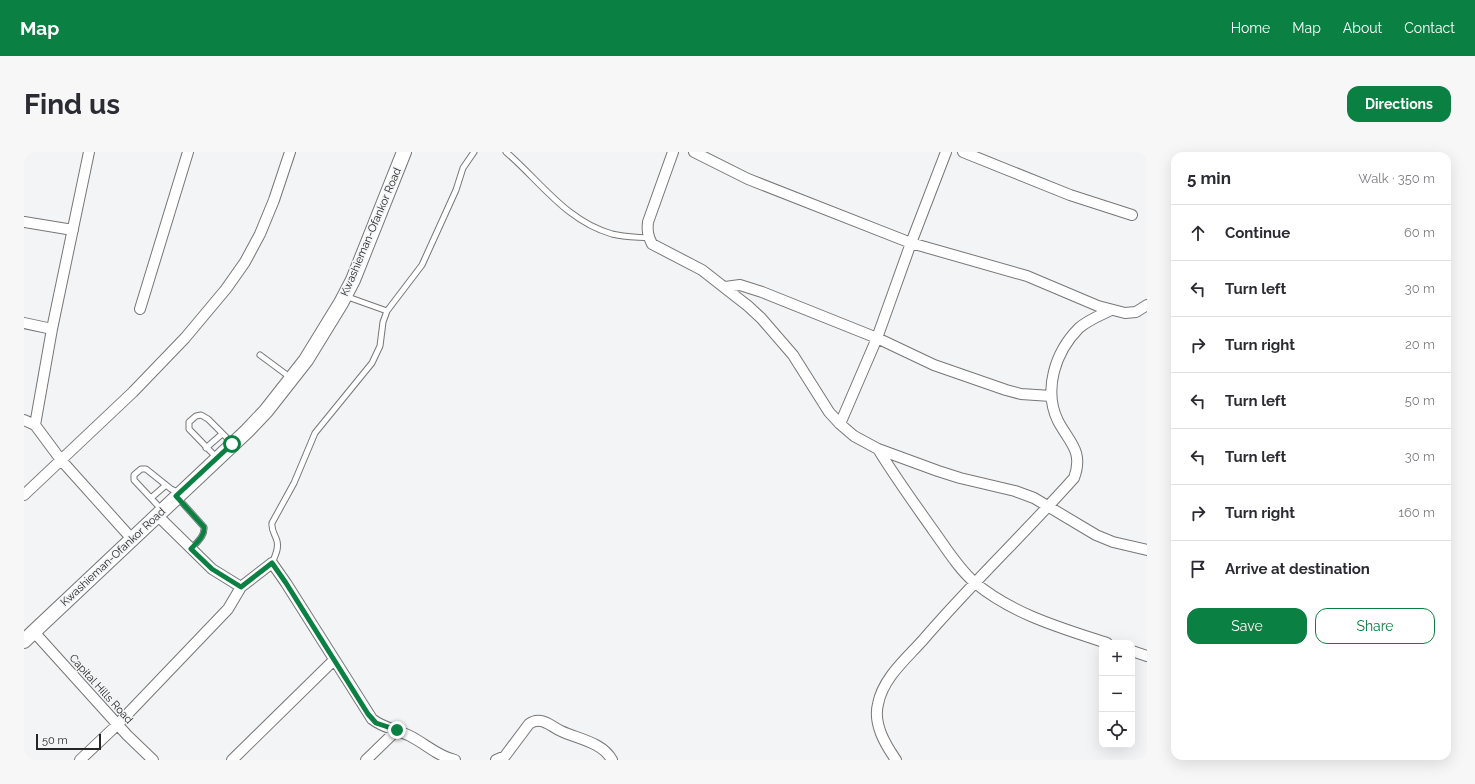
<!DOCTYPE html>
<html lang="en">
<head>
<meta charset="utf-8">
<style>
  :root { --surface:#fff; --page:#f7f7f7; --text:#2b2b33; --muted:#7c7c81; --line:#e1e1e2; --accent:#0b8043 }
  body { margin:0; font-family:Raleway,sans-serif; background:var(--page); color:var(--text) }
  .controls { position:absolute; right:12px; bottom:12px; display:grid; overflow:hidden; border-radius:8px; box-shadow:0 4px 16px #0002 }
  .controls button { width:36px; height:36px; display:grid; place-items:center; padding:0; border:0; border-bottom:1px solid var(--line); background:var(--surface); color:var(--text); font:20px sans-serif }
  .scale { position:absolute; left:12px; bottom:10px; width:65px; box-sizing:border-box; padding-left:4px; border:2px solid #262626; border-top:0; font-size:11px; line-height:14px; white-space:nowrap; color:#262626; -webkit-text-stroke:3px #f3f4f5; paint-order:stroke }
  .stop { position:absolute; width:12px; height:12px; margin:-9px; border:3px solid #0b8043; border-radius:50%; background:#fff }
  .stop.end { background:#0b8043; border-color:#fff; box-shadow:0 1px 4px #0008 }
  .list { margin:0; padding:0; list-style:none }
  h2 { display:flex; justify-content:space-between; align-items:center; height:52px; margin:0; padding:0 16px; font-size:17px }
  h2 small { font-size:13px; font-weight:400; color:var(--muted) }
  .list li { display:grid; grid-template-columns:26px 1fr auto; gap:12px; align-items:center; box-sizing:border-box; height:56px; padding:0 16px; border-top:1px solid var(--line) }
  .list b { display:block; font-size:15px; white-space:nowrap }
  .list em { font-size:13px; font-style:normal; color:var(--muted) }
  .actions { display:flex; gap:8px; padding:12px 16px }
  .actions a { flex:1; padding:9px 0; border:1px solid var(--accent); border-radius:12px; text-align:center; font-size:14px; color:var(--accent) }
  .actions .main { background:var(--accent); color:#fff }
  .icon { flex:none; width:22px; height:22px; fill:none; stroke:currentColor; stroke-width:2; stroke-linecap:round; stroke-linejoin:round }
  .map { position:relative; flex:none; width:1123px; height:608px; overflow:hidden; border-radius:12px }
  header { display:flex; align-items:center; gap:24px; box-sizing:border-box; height:56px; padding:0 20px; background:var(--accent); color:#fff }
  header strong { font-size:19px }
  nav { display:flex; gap:22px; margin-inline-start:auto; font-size:14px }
  .intro { display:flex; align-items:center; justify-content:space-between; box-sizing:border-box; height:96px; padding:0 24px }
  h1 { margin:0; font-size:28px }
  .button { padding:10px 18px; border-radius:12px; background:var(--accent); color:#fff; font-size:14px; font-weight:700 }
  main { display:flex; gap:24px; padding:0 24px }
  aside { flex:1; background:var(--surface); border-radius:12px; box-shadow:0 4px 16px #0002 }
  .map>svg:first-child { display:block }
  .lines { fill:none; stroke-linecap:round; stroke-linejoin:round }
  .lane-casing { stroke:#777778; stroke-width:7 }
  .street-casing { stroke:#777778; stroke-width:12 }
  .secondary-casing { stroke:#777778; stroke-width:16 }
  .lane { stroke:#fff; stroke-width:5 }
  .street { stroke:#fff; stroke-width:10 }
  .secondary { stroke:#fff; stroke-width:14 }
  .route { stroke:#0b8043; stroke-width:5 }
  .labels { text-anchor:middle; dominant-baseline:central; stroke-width:3; stroke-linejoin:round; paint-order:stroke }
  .street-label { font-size:11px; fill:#262626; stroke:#f3f4f5 }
</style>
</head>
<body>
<header>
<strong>Map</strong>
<nav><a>Home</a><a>Map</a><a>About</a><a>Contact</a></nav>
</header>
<div class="intro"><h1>Find us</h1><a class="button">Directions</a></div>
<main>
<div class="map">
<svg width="1123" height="608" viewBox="0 0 1123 608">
  <rect width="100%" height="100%" fill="#f3f4f5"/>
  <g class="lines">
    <g class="lane-casing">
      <path id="lane" d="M482 0C516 29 542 69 588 82 600 85 612 85 624 86
        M321 144 363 159
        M236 203 267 226
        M182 296 198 282
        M193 306 165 277V270L172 264 177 263 184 267 208 291
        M153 345 180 375C181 384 173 390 167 397
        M127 346 142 333
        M138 358 110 328V323L117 317H122L147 337 156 341
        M248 411C251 404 255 397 253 389 251 382 247 378 248 371L270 331 291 281 348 211 356 194 359 170 363 159 398 113 432 38 439 16 450 0"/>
    </g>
    <g class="street-casing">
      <path id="street" d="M649 0 624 70C623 79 624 84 628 92L678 118 724 154 737 166 769 203 805 260 816 272 830 284 854 297 914 319 936 326 991 339 1010 346 1072 383 1089 390 1123 398
        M670 0 724 27 887 91 1003 124 1074 154 1101 161 1112 160 1123 153
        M939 0 1046 43 1108 63
        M0 70 49 78
        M701 135 716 133 738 140 853 186 910 213 982 238 997 242 1027 244
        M116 157 164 0
        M0 171 28 177
        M0 268 11 273 37 308 108 387
        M816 272 853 186 887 91 922 0
        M11 273 28 177 65 0
        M854 297C871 325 890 351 909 378 922 396 934 416 950 430 988 462 1037 476 1083 491
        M0 343 109 240 161 186 202 137 221 110 236 82 250 48 266 0
        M134 364 188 417 217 435
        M10 480 103 583 129 608
        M1108 499 1123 504
        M56 608 93 573 204 457 217 435 248 411 262 431 348 567C359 576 374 578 386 584 402 592 413 604 431 608
        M208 608 310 508
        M342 608 373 578
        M472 608 481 604 505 572C509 569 512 568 517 569 524 570 530 576 537 579 554 587 578 590 588 608
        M872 608C861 592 849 572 854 552 859 526 882 507 899 488 947 432 1001 381 1050 326 1060 299 1045 290 1034 269 1019 238 1031 200 1055 176 1064 168 1077 163 1087 158"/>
    </g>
    <g class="secondary-casing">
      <path id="secondary" d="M0 489 223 279 242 259 282 208 317 151 329 128 380 0"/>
    </g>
    <use href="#lane" class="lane"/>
    <use href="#street" class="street"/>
    <use href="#secondary" class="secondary"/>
  </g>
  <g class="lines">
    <path class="route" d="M208 292 152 344 180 375C181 384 173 390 167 397L188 417 217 435 248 411 262 431 344 562 352 571 373 578"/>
  </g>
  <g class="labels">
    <g class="street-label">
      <text transform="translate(347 80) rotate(-67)">Kwashieman-Ofankor Road</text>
      <text transform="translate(89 405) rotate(-43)">Kwashieman-Ofankor Road</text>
      <text transform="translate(77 537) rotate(48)">Capital Hills Road</text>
    </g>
  </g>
</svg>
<div class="controls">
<button>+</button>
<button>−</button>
<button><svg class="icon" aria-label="locate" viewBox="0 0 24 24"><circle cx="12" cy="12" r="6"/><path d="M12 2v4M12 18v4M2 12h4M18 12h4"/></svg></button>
</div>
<div class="scale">50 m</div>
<div class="stop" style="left:208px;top:292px"></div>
<div class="stop end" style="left:373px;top:578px"></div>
</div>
<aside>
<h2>5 min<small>Walk · 350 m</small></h2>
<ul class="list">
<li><svg class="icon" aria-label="ahead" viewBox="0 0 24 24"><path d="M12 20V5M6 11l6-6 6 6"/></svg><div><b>Continue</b></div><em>60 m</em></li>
<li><svg class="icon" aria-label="left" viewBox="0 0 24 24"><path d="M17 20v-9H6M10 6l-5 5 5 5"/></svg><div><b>Turn left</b></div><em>30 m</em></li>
<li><svg class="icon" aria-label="right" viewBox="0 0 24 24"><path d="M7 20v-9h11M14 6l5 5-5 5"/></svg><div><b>Turn right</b></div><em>20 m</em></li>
<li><svg class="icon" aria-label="left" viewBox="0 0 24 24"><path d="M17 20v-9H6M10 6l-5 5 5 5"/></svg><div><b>Turn left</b></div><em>50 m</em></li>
<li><svg class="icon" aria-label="left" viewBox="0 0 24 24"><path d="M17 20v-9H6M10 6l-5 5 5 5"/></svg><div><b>Turn left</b></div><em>30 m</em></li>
<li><svg class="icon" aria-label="right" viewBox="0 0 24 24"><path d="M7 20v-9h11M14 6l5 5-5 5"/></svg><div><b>Turn right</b></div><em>160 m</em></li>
<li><svg class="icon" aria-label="arrive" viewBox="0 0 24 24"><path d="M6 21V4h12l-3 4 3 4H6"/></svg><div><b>Arrive at destination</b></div></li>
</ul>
<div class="actions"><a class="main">Save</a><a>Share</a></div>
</aside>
</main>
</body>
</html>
